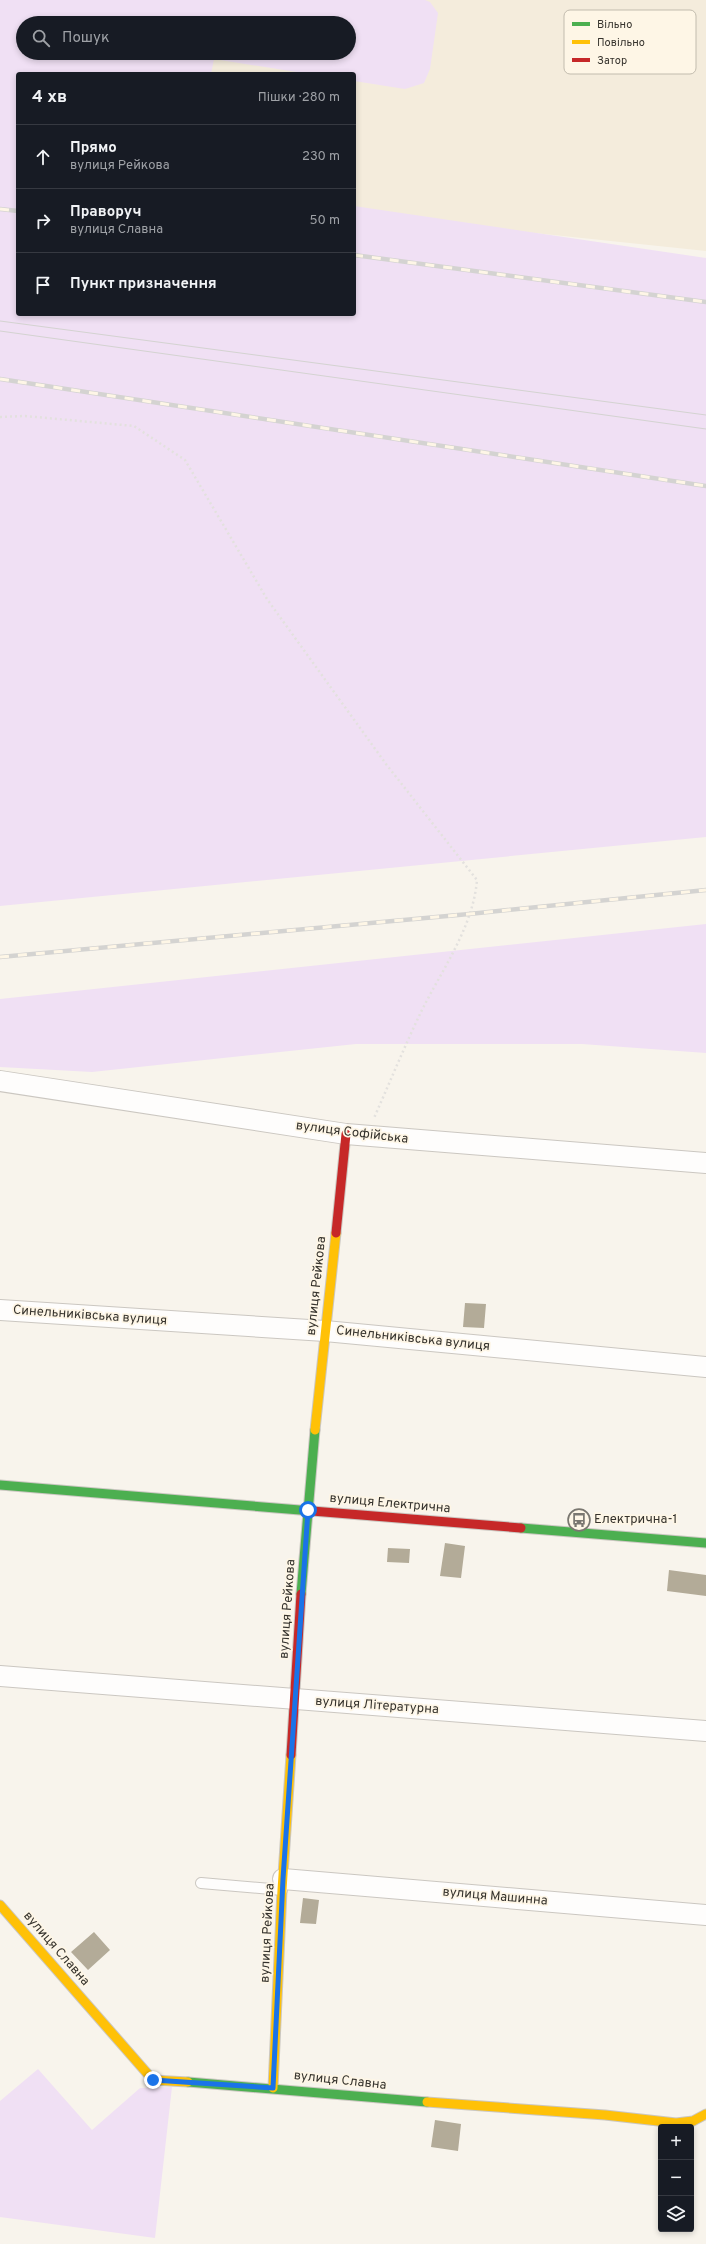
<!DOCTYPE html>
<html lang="uk">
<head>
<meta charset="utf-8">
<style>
  :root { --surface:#171b24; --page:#20242c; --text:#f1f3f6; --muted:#9ea1a6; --line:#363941 }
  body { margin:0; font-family:Overpass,sans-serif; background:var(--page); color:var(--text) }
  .controls { position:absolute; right:12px; bottom:12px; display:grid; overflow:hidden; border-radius:4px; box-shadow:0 2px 6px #0003 }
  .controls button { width:36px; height:36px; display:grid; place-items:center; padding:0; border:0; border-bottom:1px solid var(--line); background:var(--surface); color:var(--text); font:20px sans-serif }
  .stop { position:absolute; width:12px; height:12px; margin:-9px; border:3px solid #1a73e8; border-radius:50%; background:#fff }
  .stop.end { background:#1a73e8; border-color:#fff; box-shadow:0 1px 4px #0008 }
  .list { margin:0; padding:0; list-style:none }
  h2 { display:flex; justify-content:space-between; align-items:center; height:52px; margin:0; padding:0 16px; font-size:17px }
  h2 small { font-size:13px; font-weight:400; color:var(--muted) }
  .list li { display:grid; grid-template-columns:26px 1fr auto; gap:12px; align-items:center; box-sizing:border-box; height:64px; padding:0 16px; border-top:1px solid var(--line) }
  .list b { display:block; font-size:15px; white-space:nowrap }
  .list p { margin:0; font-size:13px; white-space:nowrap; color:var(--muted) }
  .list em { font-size:13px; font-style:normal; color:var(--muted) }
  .icon { flex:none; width:22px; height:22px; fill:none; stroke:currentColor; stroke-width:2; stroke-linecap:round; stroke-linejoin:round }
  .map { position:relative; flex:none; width:706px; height:2244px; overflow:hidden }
  .search { position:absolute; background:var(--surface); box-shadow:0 2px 6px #0003; left:16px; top:16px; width:340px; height:44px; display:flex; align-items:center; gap:10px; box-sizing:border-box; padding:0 14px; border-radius:22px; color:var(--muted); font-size:15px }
  .panel { position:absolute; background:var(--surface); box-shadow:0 2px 6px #0003; left:16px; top:72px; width:340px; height:244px; border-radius:4px }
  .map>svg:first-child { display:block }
  .built { fill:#f4ecdc; fill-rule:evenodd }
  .green { fill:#f0e0f4; fill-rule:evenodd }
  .building { fill:#b3ab98 }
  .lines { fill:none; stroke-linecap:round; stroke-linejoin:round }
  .lane-casing { stroke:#cbc7c1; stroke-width:12 }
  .street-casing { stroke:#cbc7c1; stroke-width:22 }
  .fast-casing { stroke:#cbc7c1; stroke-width:11 }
  .slow-casing { stroke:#cbc7c1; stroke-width:11 }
  .jam-casing { stroke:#cbc7c1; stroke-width:11 }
  .path { stroke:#e3e1de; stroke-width:2.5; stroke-dasharray:2 3; stroke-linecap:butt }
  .lane { stroke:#fefdfc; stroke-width:10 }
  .street { stroke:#fefdfc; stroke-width:20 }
  .fast { stroke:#4caf50; stroke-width:9 }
  .slow { stroke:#ffc107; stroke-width:9 }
  .jam { stroke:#c62828; stroke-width:9 }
  .tram { stroke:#d4d3d1; stroke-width:1 }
  .rail-casing { stroke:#d4d3d1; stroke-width:4.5 }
  .rail { stroke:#fef6e6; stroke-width:3; stroke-dasharray:9; stroke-linecap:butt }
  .route { stroke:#1a73e8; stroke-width:5 }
  .labels { text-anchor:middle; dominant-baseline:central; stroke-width:3.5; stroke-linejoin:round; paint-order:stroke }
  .street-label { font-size:13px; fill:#36332d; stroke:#fef6e6 }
  .poi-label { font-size:13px; fill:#36332d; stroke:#fef6e6; text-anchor:start }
  .key { fill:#fef6e6; stroke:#c2bcae; stroke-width:1 }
  .key-label { font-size:11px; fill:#36332d }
</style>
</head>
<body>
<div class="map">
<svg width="706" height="2244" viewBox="0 0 706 2244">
  <rect width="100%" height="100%" fill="#f8f4ec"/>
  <path class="built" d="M0 0H706V251L354 214V74H18ZM23 23H349V53H23Z"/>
  <path class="green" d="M0 0H425L430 2 438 13 430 69 424 83 405 89 354 81V74H309L214 59 211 74H18V314H354V206L706 258V837L0 906ZM23 23H349V53H23Z
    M706 924V1053L582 1044H356L92 1072 0 1067V999Z
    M38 2069 92 2130 140 2088 172 2087 155 2238 0 2217V2101Z"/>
  <path class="building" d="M465 1303 486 1304 484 1328 463 1327Z
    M445 1543 465 1546 461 1578 440 1576Z
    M388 1548 410 1549 409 1563 387 1562Z
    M669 1570 706 1575V1596L667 1591Z
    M303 1898 319 1900 316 1924 300 1923Z
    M94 1932 110 1950 88 1970 71 1952Z
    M435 2120 461 2124 458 2151 431 2147Z"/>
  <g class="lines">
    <g class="lane-casing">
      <path id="lane" d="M201 1883 282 1890"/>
    </g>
    <g class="street-casing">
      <path id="street" d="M0 1081 346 1134 706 1163
        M0 1310 325 1331 706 1367
        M0 1676 706 1731
        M283 1879 706 1915"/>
    </g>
    <g class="fast-casing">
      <path id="fast" d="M0 1485 312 1511
        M521 1528 706 1543
        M301 1594 315 1430
        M188 2082 427 2102"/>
    </g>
    <g class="slow-casing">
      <path id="slow" d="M315 1430 336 1233
        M0 1905 153 2080 188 2082
        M273 2088 282 1890 291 1755
        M427 2102 605 2115 676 2123 693 2121 706 2114"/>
    </g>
    <g class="jam-casing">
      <path id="jam" d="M336 1233 346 1134
        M312 1511 521 1528
        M291 1755 301 1594"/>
    </g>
    <path class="path" d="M0 417 25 416 134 426 185 460 267 599 386 764 477 880C473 927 443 968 422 1010 405 1045 390 1082 374 1118"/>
    <use href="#lane" class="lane"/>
    <use href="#street" class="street"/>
    <use href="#fast" class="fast"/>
    <use href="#slow" class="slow"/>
    <use href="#jam" class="jam"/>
    <path class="tram" d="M0 321 706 415
      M0 331 706 429"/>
    <g class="rail-casing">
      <path id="rail" d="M0 209 18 211
        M354 255 706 302
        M0 379 706 486
        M0 957 469 914 706 890"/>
    </g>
    <use href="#rail" class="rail"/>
  </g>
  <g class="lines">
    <path class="route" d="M153 2080 273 2088 283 1879 308 1510"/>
  </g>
  <defs>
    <g id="bus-ring" transform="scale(1.15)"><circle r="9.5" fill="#fef6e6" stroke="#7a7770" stroke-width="1.5"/><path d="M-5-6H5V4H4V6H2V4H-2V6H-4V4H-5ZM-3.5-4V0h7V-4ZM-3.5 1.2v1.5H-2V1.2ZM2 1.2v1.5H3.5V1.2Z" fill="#7a7770"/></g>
  </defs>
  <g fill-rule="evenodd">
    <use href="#bus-ring" x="579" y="1520"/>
  </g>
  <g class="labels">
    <g class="street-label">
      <text transform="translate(352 1133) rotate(7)">вулиця Софійська</text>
      <text transform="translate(317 1286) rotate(-84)">вулиця Рейкова</text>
      <text transform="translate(90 1316) rotate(4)">Синельниківська вулиця</text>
      <text transform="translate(413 1339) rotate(6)">Синельниківська вулиця</text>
      <text transform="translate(390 1504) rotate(5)">вулиця Електрична</text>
      <text transform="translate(288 1609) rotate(-86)">вулиця Рейкова</text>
      <text transform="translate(377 1706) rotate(4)">вулиця Літературна</text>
      <text transform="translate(495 1897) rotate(5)">вулиця Машинна</text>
      <text transform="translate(268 1933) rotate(-87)">вулиця Рейкова</text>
      <text transform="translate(56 1949) rotate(49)">вулиця Славна</text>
      <text transform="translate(340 2081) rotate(6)">вулиця Славна</text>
    </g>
    <g class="poi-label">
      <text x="594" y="1520">Електрична-1</text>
    </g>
  </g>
  <rect x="564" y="10" width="132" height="64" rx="6" class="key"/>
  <rect x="572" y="22" width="18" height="4" fill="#4caf50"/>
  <rect x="572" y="40" width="18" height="4" fill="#ffc107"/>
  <rect x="572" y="58" width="18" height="4" fill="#c62828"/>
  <g class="key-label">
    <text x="597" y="28">Вільно</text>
    <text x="597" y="46">Повільно</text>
    <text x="597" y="64">Затор</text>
  </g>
</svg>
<div class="controls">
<button>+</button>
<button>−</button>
<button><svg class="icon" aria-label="layers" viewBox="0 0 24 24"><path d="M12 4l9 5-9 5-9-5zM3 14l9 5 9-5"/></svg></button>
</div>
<div class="stop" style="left:308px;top:1510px"></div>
<div class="stop end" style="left:153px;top:2080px"></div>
<div class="search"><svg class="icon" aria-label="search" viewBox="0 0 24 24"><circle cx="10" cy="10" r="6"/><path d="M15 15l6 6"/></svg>Пошук</div>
<section class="panel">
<h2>4 хв<small>Пішки · 280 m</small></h2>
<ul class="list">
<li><svg class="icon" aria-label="ahead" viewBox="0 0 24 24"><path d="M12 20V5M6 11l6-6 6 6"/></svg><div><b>Прямо</b><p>вулиця Рейкова</p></div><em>230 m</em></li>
<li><svg class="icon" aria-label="right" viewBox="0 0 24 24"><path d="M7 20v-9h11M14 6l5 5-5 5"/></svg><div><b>Праворуч</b><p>вулиця Славна</p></div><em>50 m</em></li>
<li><svg class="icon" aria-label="arrive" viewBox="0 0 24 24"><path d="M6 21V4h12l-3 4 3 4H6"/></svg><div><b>Пункт призначення</b></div></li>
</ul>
</section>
</div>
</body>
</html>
